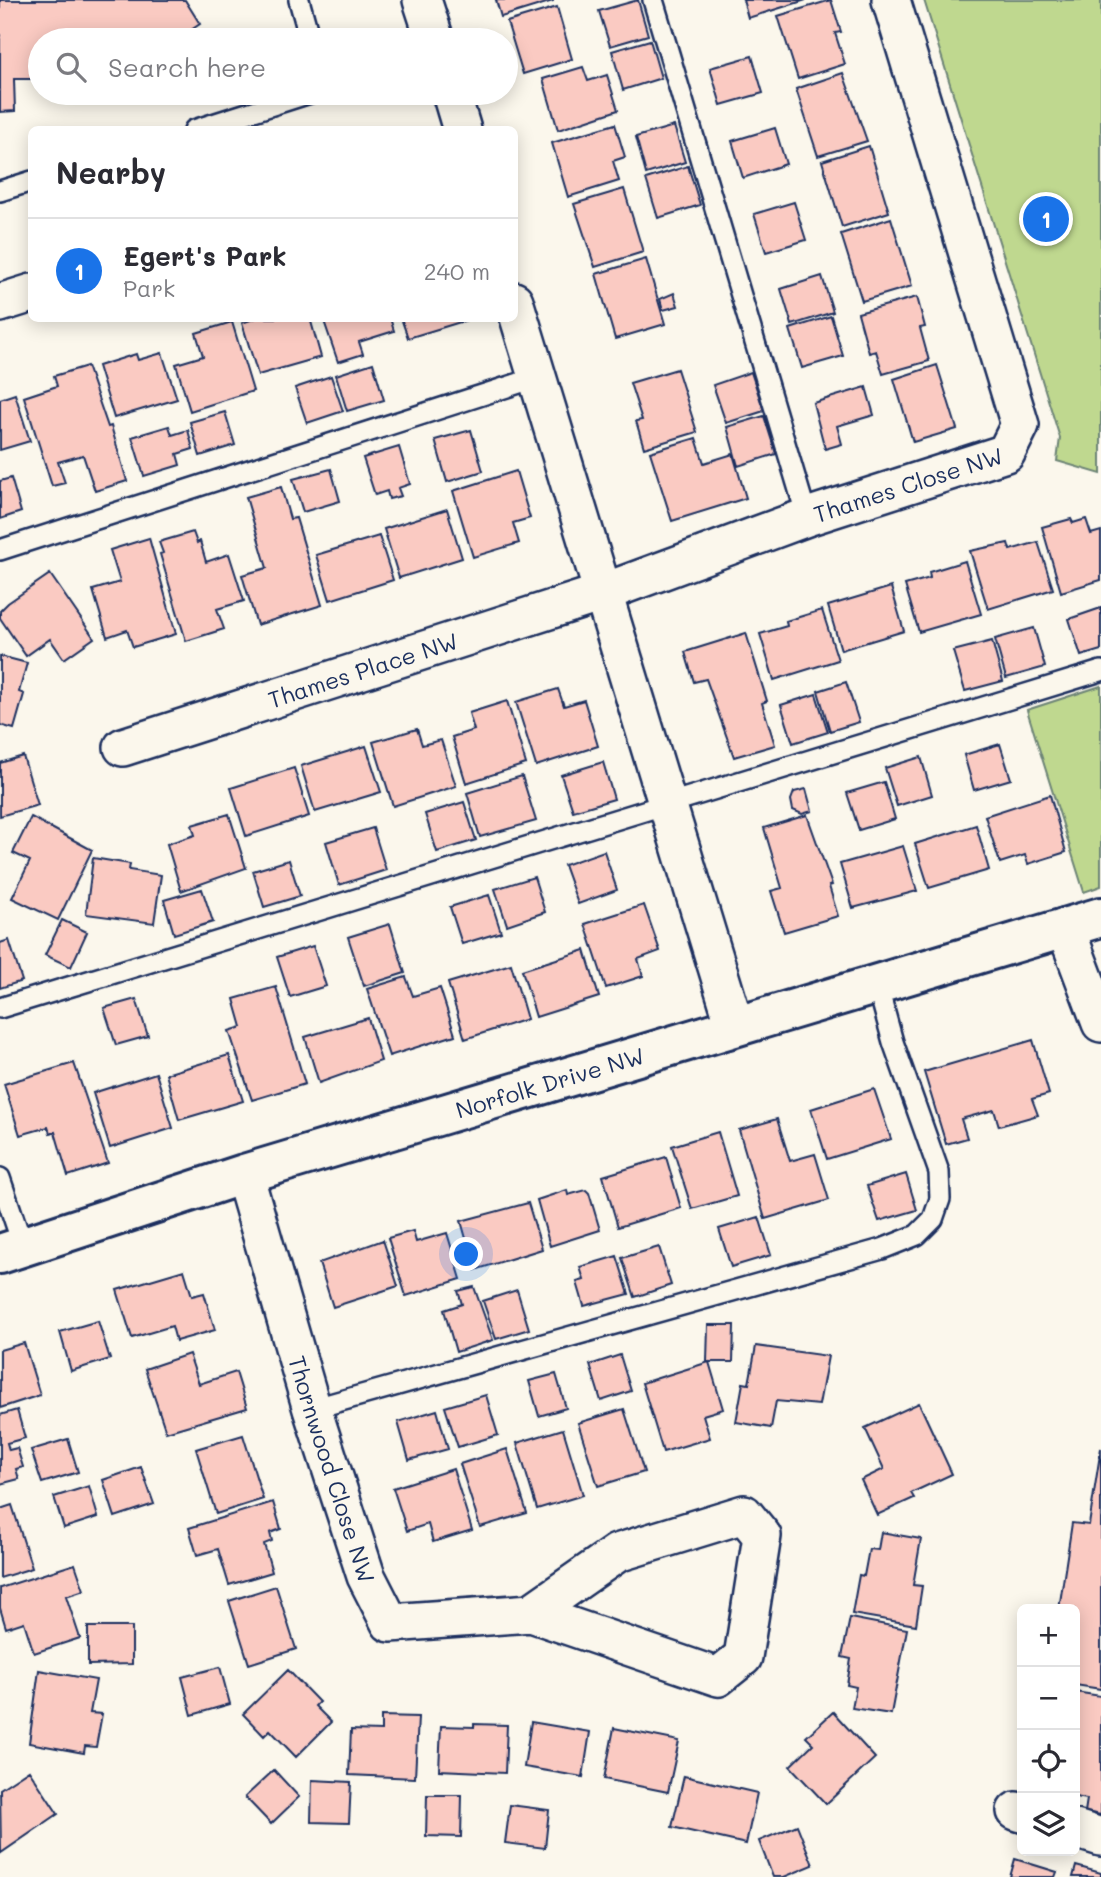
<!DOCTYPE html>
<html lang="en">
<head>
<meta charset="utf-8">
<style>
  :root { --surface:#fff; --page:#f2f2f3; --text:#2b2b33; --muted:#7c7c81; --line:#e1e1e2; --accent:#1a73e8 }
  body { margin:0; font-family:Mali,sans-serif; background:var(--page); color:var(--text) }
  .controls { position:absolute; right:21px; bottom:21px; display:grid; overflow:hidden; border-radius:10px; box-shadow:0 4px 18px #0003 }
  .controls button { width:63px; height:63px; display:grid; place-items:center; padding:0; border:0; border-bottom:2px solid var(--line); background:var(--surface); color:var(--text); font:35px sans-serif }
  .you { position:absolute; left:467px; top:1255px; width:24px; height:24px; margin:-18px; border:5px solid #fff; border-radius:50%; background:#1a73e8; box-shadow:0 0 0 10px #1a73e833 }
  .badge { display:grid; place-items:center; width:46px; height:46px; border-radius:50%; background:var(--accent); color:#fff; font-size:23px; font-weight:700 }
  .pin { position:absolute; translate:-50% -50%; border:4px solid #fff; box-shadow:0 2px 7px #0006 }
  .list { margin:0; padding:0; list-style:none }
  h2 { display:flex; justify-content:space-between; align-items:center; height:91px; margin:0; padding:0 28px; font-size:30px }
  h2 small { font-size:23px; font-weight:400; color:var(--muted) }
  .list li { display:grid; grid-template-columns:46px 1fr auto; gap:21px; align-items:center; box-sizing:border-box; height:105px; padding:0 28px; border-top:2px solid var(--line) }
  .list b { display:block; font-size:26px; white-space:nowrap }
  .list p { margin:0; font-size:23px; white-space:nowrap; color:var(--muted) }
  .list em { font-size:23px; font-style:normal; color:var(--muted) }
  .icon { flex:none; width:38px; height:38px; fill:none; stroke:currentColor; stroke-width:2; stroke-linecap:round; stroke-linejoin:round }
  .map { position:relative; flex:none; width:1101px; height:1877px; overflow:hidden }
  .search { position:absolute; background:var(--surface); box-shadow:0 4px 18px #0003; left:28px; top:28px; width:490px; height:77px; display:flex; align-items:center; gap:18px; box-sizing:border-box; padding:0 24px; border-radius:38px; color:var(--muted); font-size:26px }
  .panel { position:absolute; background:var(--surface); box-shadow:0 4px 18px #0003; left:28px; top:126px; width:490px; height:196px; border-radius:10px }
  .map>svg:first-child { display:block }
  .green { fill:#bfd88f; stroke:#6d8476; stroke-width:2 }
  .building { fill:#facac2; stroke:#1b2f5e; stroke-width:2 }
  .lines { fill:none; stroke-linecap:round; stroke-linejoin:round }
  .service-casing { stroke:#1b2f5e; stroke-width:24 }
  .minor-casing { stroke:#1b2f5e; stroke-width:42 }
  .tertiary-casing { stroke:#1b2f5e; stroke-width:44 }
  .service { stroke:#fbf7ec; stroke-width:19 }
  .minor { stroke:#fbf7ec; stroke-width:37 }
  .tertiary { stroke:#fbf7ec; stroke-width:38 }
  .labels { text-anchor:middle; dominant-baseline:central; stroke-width:5; stroke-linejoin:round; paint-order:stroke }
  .street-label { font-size:23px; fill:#1b2f5e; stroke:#fbf7ec }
</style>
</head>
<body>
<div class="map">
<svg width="1101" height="1877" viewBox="0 0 1101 1877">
  <rect width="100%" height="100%" fill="#fbf7ec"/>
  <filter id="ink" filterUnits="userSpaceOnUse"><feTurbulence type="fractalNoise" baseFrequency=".0143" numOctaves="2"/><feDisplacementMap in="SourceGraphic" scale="14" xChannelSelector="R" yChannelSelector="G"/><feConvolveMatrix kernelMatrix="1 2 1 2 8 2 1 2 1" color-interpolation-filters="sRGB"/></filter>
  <g filter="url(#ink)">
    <path class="green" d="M924 0H1101V474L1057 461 1060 438Z
      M1101 686V886L1084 892 1027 710Z"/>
    <path class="building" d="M0 0H185L200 24 176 40H40V79H14L15 111 0 112Z
      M496 0H553V1L501 17Z
      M638 0 648 35 610 46 599 11Z
      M743 0H806L748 18Z
      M831 0 841 32 835 33 845 64 798 79 778 16Z
      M557 7 572 59 523 74 507 22Z
      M650 40 661 78 623 90 612 51Z
      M752 56 763 93 721 105 710 68Z
      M583 67 588 81 607 75 618 110 558 130 543 79Z
      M843 73 867 141 818 156 796 89Z
      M615 124 625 157 613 161 619 181 568 197 552 143Z
      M674 126 685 162 646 174 636 137Z
      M775 128 786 164 743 178 732 141Z
      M869 146 889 212 842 227 822 161Z
      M688 166 700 205 658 218 646 179Z
      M624 189 643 252 595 267 574 204Z
      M794 202 806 240 766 252 754 214Z
      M891 218 912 286 862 301 841 234Z
      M646 259 665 324 615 339 596 274Z
      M822 276 833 312 792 325 781 289Z
      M674 293 678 306 663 310 660 299Z
      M917 297 925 327 920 328 929 361 883 374 876 351 869 353 858 313Z
      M831 316 843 356 802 368 790 329Z
      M256 318H310L321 357 258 375 242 323Z
      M323 318H390L394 331 359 342 363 354 338 362Z
      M401 318H467V320L408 338Z
      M232 322 253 391 190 411 176 364 203 356 196 333Z
      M162 353 177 399 114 418 98 366 136 354 138 360Z
      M373 363 384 400 347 411 336 375Z
      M937 365 957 429 913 442 894 379Z
      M87 366 108 427 111 426 127 481 95 491 83 455 58 462 65 483 52 486 24 397 57 386 54 376Z
      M677 369 697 432 644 448 636 421 642 420 630 383Z
      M751 372 764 411 726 423 713 385Z
      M331 376 343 411 307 423 295 388Z
      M866 387 874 415 837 426 842 444 825 449 813 403Z
      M15 394 30 441 0 450V399Z
      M225 412 235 445 200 456 190 422Z
      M764 416 776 454 738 466 727 427Z
      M169 426 172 435 188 430 193 449 177 454 180 465 144 476 132 437Z
      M471 430 483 471 447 482 435 440Z
      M696 438 704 463 733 454 746 498 672 521 650 452Z
      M399 447 410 484 398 488 401 496 389 499 387 491 375 495 363 458Z
      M331 469 340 501 303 512 293 479Z
      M516 471 530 518 513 523 519 543 473 557 453 491Z
      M11 478 21 512 0 519V481Z
      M281 487 290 519 296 518 322 605 257 625 242 575 267 568 246 497Z
      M447 509 462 558 399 578 384 529Z
      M1071 519 1073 523 1086 519 1091 534 1101 531V580L1061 592 1042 527Z
      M193 532 197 543 200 541 206 562 229 554 244 601 217 609 224 629 186 641 160 554 163 553 159 542Z
      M379 536 393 580 330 600 316 555Z
      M149 538 176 634 133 647 127 630 107 637 93 590 120 582 110 550Z
      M1038 542 1053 589 988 609 970 551 1008 543 1010 550Z
      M965 561 981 614 919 632 905 585 930 578 929 572Z
      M50 574 94 638 64 659 50 639 26 656 0 618V611L8 603Z
      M891 587 904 631 841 650 828 606Z
      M1101 608V650L1081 656 1069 619Z
      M822 610 838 660 774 680 760 634 787 626 786 621Z
      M1034 628 1045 667 1006 678 995 639Z
      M746 633 767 701 762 703 775 745 734 757 706 679 694 682 685 652Z
      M992 641 1003 681 965 691 953 651Z
      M0 656 27 663 19 692 24 694 14 729 0 725Z
      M846 682 859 722 830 731 818 691Z
      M558 689 564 706 584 700 598 746 536 766 516 702Z
      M816 694 828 732 793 743 781 705Z
      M507 701 526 764 466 783 452 737 474 730 469 713Z
      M417 729 422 745 441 740 456 786 393 806 373 742Z
      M1000 744 1011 779 974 790 964 755Z
      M366 746 381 792 315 812 301 766Z
      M23 756 38 805 0 816V763Z
      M921 757 932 795 897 806 885 768Z
      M603 762 614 799 573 811 561 775Z
      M294 768 309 816 246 836 231 788Z
      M522 776 536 821 480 837 467 793Z
      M884 782 895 819 859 830 847 793Z
      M806 789 812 811 802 814 793 810 791 800 794 792Z
      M1050 795 1066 852 1028 864 1025 855 1000 863 985 816Z
      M464 802 476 840 437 852 425 814Z
      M229 814 246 868 181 891 167 844 195 835 192 825Z
      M807 815 832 885 829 886 838 916 784 932 771 891 782 888 764 828Z
      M31 817 92 850 58 920 12 898 30 861 13 853Z
      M976 825 989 870 929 888 915 844Z
      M373 828 386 870 339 885 326 842Z
      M903 846 917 891 853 908 840 864Z
      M604 851 617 890 578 904 564 865Z
      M93 858 130 864 129 870 161 875 154 923 86 914Z
      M289 860 300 896 264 907 253 871Z
      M534 877 545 912 507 925 495 889Z
      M202 889 213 922 174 934 164 900Z
      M489 895 501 932 462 944 450 907Z
      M644 905 660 951 638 959 643 976 606 988 585 924Z
      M62 920 87 932 71 967 45 955Z
      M390 924 405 973 364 986 348 937Z
      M9 940 22 981 0 988V943Z
      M313 946 326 986 290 997 277 957Z
      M585 950 599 997 536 1017 522 970Z
      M511 964 527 1019 465 1039 448 983Z
      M406 977 413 996 440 988 455 1035 389 1056 367 989Z
      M276 987 305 1084 252 1100 229 1031 242 1027 234 999Z
      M136 999 148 1036 116 1045 104 1008Z
      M368 1018 381 1061 319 1083 305 1037Z
      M1033 1040 1049 1094 1032 1099 1038 1115 999 1126 994 1110 961 1119 967 1138 946 1144 924 1072Z
      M229 1055 243 1101 179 1120 166 1074Z
      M74 1063 108 1163 68 1176 55 1132 50 1133 48 1127 20 1135 4 1084Z
      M156 1073 173 1128 110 1148 93 1093Z
      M874 1089 891 1139 827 1159 811 1109Z
      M777 1119 790 1161 815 1154 829 1200 765 1219 739 1130Z
      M718 1132 737 1196 692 1209 672 1146Z
      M666 1157 681 1208 618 1227 603 1176Z
      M906 1174 917 1210 879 1221 867 1186Z
      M567 1190 568 1195 586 1190 589 1193 600 1230 550 1246 537 1200Z
      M528 1203 542 1249 475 1270 461 1221Z
      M759 1217 771 1255 731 1267 719 1229Z
      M413 1231 416 1242 447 1233 461 1279 406 1296 388 1238Z
      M383 1240 398 1286 333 1307 319 1263Z
      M659 1247 671 1285 635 1297 622 1258Z
      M617 1256 629 1294 584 1306 577 1282 584 1280 580 1267Z
      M184 1270 192 1296 204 1293 215 1330 176 1341 172 1326 132 1338 117 1290Z
      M474 1287 493 1340 456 1352 444 1310 462 1304 458 1291Z
      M517 1290 529 1329 496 1339 483 1301Z
      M98 1321 110 1359 71 1371 60 1332Z
      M708 1325H734L733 1362H707Z
      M24 1343 40 1395 0 1408V1350Z
      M756 1346 828 1356 819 1405 776 1401 771 1428 736 1422 743 1383 749 1384Z
      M189 1354 199 1384 236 1372 247 1408 166 1432 145 1369Z
      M620 1355 631 1391 601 1401 590 1365Z
      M709 1362 723 1409 703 1415 710 1438 663 1452 642 1383Z
      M556 1374 566 1408 539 1416 529 1381Z
      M486 1395 498 1435 458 1447 445 1407Z
      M919 1403 952 1474 911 1493 914 1498 877 1515 861 1480 884 1469 865 1428Z
      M624 1409 644 1472 598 1486 578 1423Z
      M17 1410 25 1438 7 1443 9 1450 17 1448 23 1467 16 1469 19 1479 0 1484V1415Z
      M437 1410 448 1449 409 1460 398 1422Z
      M563 1429 583 1495 537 1509 517 1443Z
      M243 1435 263 1499 216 1514 196 1449Z
      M68 1439 78 1472 42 1483 31 1450Z
      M1101 1448V1689L1075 1685V1609H1059L1072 1523 1089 1525Z
      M507 1449 527 1513 480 1527 460 1464Z
      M141 1467 154 1504 115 1517 103 1480Z
      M453 1469 472 1530 433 1542 428 1524 407 1531 393 1488Z
      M89 1486 98 1517 64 1528 54 1497Z
      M273 1502 281 1529 270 1533 272 1541 264 1544 272 1572 229 1585 218 1549 197 1555 189 1528Z
      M12 1505 32 1568 0 1578V1509Z
      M881 1532 921 1539 913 1585 922 1586 916 1625 852 1614 859 1575 864 1576 869 1549 878 1550Z
      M75 1564 84 1590 66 1596 80 1638 34 1653 24 1622 6 1628 0 1608V1588Z
      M276 1586 296 1649 249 1664 229 1601Z
      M850 1618 907 1629 891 1714 852 1708 856 1687 847 1685 851 1659 842 1657Z
      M88 1627H132V1664L88 1665Z
      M220 1667 230 1704 192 1715 182 1677Z
      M39 1670 96 1680 90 1713 102 1714 96 1747 85 1746 84 1753 29 1743Z
      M288 1670 319 1702 315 1706 331 1722 296 1757 270 1730 264 1736 243 1714Z
      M1075 1692 1101 1696V1815L1085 1812 1087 1799 1075 1797Z
      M833 1712 875 1758 826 1804 790 1766 813 1744 806 1737Z
      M381 1716 418 1717 415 1778 349 1775 351 1730 381 1731Z
      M531 1722 590 1732 583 1777 524 1767Z
      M474 1724 507 1725 505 1773 439 1770 441 1726 474 1727Z
      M614 1728 679 1741 668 1792 604 1779Z
      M29 1770 58 1814 1 1853 0 1789Z
      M274 1770 299 1797 271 1824 245 1797Z
      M684 1776 757 1793 746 1844 672 1827Z
      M312 1780 351 1782 349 1823 311 1822Z
      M427 1795H462L461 1837 426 1836Z
      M510 1805 549 1810 545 1848 505 1843Z
      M797 1825 813 1865 784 1877H773L759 1841Z
      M1015 1859 1057 1872 1055 1877H1010Z
      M1076 1866 1101 1873V1877H1073Z"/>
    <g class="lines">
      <g class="service-casing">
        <path id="service" d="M299 0 310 40
          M653 0 807 517
          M194 130 310 93
          M0 191 32 181
          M0 550 538 377
          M0 1008 1101 671
          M0 1178 23 1246
          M312 1409 882 1249 917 1235 933 1219 940 1199 939 1172 893 1042 877 984"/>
      </g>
      <g class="minor-casing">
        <g id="minor">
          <path d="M422 0 435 40"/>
          <path d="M451 93 462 130"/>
          <path d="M514 301 735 1026"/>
          <path d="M0 303 32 293"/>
          <path id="s1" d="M123 747 602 593 807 517 1006 453 1020 425 891 0"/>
          <path d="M1065 927 1101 1023"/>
          <path id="s2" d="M244 1174 312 1409 366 1576 390 1623 531 1613 718 1677 743 1657 762 1536 744 1514 617 1553 531 1613"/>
          <path d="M1016 1811 1022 1813"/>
          <path d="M1075 1829 1101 1837"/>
        </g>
      </g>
      <g class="tertiary-casing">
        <g id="tertiary">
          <path id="s3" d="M0 1254 244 1174 1101 917"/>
        </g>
      </g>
      <use href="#service" class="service"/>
      <use href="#minor" class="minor"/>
      <use href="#tertiary" class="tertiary"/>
    </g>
  </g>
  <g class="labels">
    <g class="street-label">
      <text stroke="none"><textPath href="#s1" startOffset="828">Thames Close NW</textPath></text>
      <text stroke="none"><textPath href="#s1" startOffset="252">Thames Place NW</textPath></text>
      <text stroke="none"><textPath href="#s3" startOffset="576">Norfolk Drive NW</textPath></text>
      <text stroke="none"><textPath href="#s2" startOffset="308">Thornwood Close NW</textPath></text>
    </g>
  </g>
</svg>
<div class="controls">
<button>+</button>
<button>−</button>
<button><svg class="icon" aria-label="locate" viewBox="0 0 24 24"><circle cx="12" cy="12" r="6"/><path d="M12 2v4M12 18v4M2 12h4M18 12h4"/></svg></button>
<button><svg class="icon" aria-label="layers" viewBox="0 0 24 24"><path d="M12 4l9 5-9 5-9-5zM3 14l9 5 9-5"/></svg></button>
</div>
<div class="you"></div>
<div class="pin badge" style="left:1046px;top:219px">1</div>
<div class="search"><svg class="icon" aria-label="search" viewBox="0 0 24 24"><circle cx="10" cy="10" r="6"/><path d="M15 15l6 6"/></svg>Search here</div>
<section class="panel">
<h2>Nearby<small></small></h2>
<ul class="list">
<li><span class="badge">1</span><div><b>Egert's Park</b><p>Park</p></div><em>240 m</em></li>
</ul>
</section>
</div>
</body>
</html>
